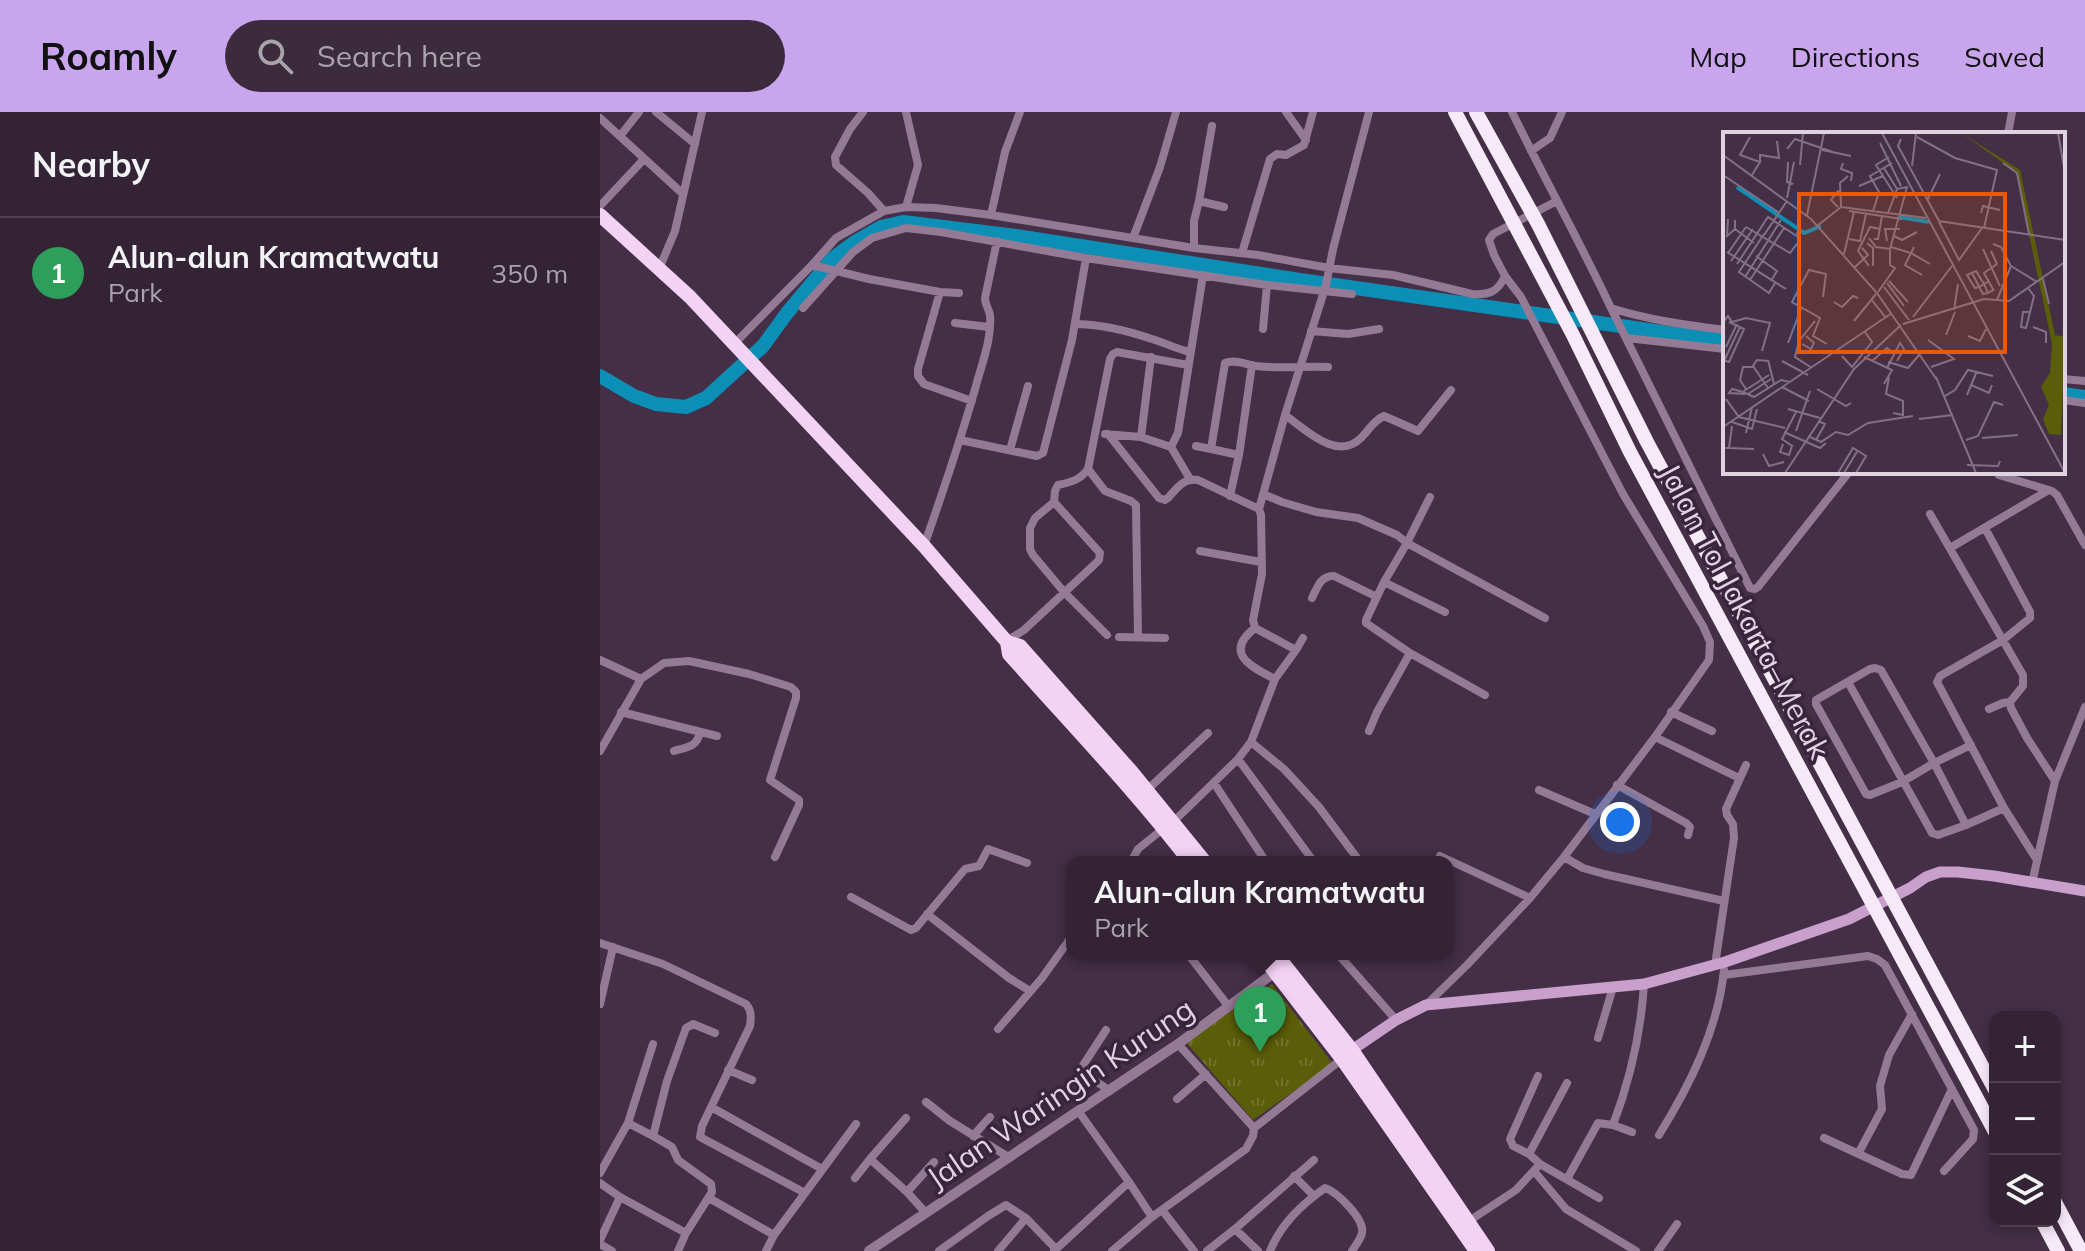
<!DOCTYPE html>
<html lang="en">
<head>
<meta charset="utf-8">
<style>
  :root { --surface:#332334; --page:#3b2b3c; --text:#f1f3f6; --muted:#a9a4ac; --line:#4e404f; --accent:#c9a5ee }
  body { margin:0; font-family:Mulish,sans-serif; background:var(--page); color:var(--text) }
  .controls { position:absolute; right:24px; bottom:24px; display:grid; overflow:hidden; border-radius:16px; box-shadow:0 4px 12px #0003 }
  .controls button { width:72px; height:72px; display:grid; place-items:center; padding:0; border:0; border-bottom:2px solid var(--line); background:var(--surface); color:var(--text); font:40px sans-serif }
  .you { position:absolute; left:1020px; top:710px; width:28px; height:28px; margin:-20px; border:6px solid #fff; border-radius:50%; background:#1a73e8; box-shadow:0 0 0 12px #1a73e833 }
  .badge { display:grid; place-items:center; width:52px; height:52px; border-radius:50%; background:var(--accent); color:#fff; font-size:26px; font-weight:700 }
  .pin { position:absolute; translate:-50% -66px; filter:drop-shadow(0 2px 4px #0008) }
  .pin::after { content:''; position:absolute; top:42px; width:28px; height:24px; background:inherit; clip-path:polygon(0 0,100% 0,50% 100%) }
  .popup { position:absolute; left:466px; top:744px; width:388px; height:104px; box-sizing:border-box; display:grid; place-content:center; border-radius:16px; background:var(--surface); filter:drop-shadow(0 2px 6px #0005); font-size:26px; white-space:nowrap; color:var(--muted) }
  .popup b { font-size:30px; color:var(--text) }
  .popup::after { content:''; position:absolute; left:50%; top:100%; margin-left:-16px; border:16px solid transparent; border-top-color:var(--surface) }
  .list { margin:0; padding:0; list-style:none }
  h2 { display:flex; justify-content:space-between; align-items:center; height:104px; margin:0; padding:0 32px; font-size:34px }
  h2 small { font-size:26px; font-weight:400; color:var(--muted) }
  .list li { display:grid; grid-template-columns:52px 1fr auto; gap:24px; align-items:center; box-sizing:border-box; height:112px; padding:0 32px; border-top:2px solid var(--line) }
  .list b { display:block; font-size:30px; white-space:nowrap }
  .list p { margin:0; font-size:26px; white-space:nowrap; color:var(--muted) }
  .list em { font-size:26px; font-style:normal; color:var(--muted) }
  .icon { flex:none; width:44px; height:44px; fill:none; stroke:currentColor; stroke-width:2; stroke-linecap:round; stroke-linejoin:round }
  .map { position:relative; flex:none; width:1485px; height:1139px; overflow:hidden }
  header { display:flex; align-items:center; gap:48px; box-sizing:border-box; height:112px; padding:0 40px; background:var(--accent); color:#111 }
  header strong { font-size:38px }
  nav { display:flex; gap:44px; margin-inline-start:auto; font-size:28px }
  .search { width:560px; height:72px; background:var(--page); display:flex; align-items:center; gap:20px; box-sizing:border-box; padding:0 28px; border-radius:44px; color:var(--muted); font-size:30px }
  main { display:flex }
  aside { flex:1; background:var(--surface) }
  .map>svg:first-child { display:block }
  .park { fill:url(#park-tufts) }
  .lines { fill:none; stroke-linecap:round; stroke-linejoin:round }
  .river { stroke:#0b8fb7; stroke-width:14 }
  .minor { stroke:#957a96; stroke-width:8 }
  .tertiary { stroke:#957a96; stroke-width:10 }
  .secondary { stroke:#c99fcc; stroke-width:11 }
  .trunk { stroke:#f4d2f6; stroke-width:14 }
  .motorway { stroke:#f7eaf8; stroke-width:14 }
  .labels { text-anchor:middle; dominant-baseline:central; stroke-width:7; stroke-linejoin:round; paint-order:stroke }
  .street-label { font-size:30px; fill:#e0d3e1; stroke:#39253b }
  .inset-river { fill:none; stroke:#0b8fb7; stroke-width:4 }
  .inset-road { fill:none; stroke:#827184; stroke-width:2 }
  .view { fill:#e8590c; fill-opacity:0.15; stroke:#e8590c; stroke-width:4 }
  .inset-edge { fill:none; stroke:#e0d3e1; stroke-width:4 }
</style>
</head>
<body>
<header>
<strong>Roamly</strong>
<div class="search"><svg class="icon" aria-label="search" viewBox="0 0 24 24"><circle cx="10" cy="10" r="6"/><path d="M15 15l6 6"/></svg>Search here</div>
<nav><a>Map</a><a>Directions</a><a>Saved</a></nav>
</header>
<main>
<aside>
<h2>Nearby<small></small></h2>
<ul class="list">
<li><span class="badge" style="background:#2e9e5b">1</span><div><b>Alun-alun Kramatwatu</b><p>Park</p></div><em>350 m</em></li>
</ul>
</aside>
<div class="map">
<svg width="1485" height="1139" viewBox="0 0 1485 1139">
  <defs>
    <pattern id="park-tufts" width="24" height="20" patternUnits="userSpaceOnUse" patternTransform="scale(2)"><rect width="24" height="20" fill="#5b5e09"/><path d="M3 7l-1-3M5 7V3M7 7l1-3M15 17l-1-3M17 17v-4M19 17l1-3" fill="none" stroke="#72742d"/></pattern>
  </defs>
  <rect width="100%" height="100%" fill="#442f46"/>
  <path class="park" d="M672 872 733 952 653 1008 585 929Z"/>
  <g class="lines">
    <path class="river" d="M0 264 34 284 56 292 86 295 106 286 163 234 187 201 232 147 255 130 281 115 303 110 416 124 700 168 1125 229
      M1463 282 1485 285"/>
    <path class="minor" d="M56 0 95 32
      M263 0 250 17 235 45 236 53 268 81 284 99
      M686 0 706 28
      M912 0C944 66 980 130 1011 196 1048 208 1087 213 1125 218
      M0 6 83 82
      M1408 22 1412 0
      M20 24 39 0
      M931 39 950 26 962 0
      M599 89 624 95
      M0 94 44 47
      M306 95 318 53 306 0
      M391 103 405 40 420 0
      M533 126 560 55 576 0
      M594 136V109L599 89 612 14
      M642 141 670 47 677 42 686 43 704 33 713 0
      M212 153 269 167 340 180 359 181
      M59 157 75 119 102 0
      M905 164 894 143 889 128 893 122 957 89
      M340 180 318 257V264L324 272 372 289
      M203 196 253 140 272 126 306 116 341 120 486 146 667 173 752 182
      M1011 196 1150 476 1155 477 1158 475 1249 360
      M355 211 389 215
      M475 212C500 212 528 219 552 227 565 231 577 237 590 240
      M663 217 667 173
      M711 219 748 222 779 217
      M1027 226 1125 237
      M134 232 212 153 236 126 284 99 306 95 336 96 391 103 594 136 658 143 729 156 793 163 872 182C889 183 898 180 905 164L921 185 1023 382 1103 514 1110 530 1109 548 1055 625 964 745 930 786 867 853 826 893
      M1463 267 1485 269
      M1463 288 1485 291
      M685 303C705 317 737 350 761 326 769 318 773 309 784 304L818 319 851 278
      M505 322 541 325 551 245
      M508 322 559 386 565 388 568 386C578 375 583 366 598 368L659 397 685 303 726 173 733 137 769 0
      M541 325 571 335 578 321 603 163
      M360 328 437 344 443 341 472 228 486 146
      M596 334 611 337
      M571 335 590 367
      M410 338 428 274
      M639 343 611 337 625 251C634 247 645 252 656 254 680 257 704 254 728 255
      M488 357 505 379 531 389 536 393 538 525
      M1399 363 1452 379 1457 383 1485 433
      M663 382 682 390 716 400 758 406 797 423 807 431 784 470 766 508V511L810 541 885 583
      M630 384 639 343 652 253
      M830 385 807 431 945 506
      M1330 402 1423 563V574L1410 590 1411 596 1427 626 1455 669
      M1385 416 1430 500V506L1403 528 1340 564 1337 570 1404 696 1437 748
      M324 434C343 379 362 325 377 270 383 249 392 225 390 203 389 197 385 193 385 186L397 129
      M1350 436 1447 379
      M600 439 661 450
      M784 470 845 500
      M712 486C717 476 721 463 734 464L777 485
      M655 516C623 541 651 555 675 567
      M507 523 464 480 433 443 430 437V416L435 406 454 390 455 379 458 373C472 370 480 368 488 357L510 247 513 242 517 240 588 253
      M519 525 565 526
      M407 529 424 518 495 452 499 448 500 441 454 390
      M696 538 703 526
      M0 548 41 567
      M1248 570 1332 721 1338 723 1366 713
      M1389 597 1403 591 1410 590
      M21 600 117 624
      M1071 600 1112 619
      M769 619 777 600 810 541
      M1055 625 1139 666
      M651 630 684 657 719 695 760 750
      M1371 633 1334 651 1302 670 1270 683 1266 682 1216 592V588L1270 557 1275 556 1281 558 1334 651 1366 713 1404 696
      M0 639 41 567 64 551 89 549 149 562 191 575 196 580V586L170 668 199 688V693L175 745
      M74 639C88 635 97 635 100 620
      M638 647 714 750
      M614 671 666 750
      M1017 673 1086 711 1090 715 1088 723
      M547 678 608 621
      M939 678 995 702
      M573 710 638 647 651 630 675 567 696 538 655 516 653 508 662 462 661 403 659 397
      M840 744 930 786
      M964 745 983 756 1004 762 1124 789
      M531 750 538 737 564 716
      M1432 771 1455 669 1485 595
      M251 785 311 818 316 816 365 757 379 754 388 737 427 751
      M327 802 409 866 430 879
      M0 831 63 852 146 892C152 899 151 905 150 914L102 1014 100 1025 205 1081
      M588 842 629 895
      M738 842 796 908
      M1115 853 1134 726 1133 712 1127 703 1126 697 1146 653
      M1124 863 1268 844 1277 847 1285 853 1374 1018 1373 1027 1344 1059
      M0 892 13 835
      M398 917 442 866 472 824
      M506 918 482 955 483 960 510 979
      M998 926 1013 875
      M578 932 654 1016
      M128 958 152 968
      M577 987 606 962
      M326 990 350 1009 410 1046
      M111 995 222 1057
      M306 1006 270 1047 307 1080 326 1101
      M28 1011 53 932
      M1013 1013C1030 968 1041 920 1044 872
      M1059 1023C1090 973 1118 917 1124 858
      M373 1024 390 1005
      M1224 1026 1302 1062 1311 1063 1352 977
      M929 1042 913 1034 910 1027 938 964
      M1258 1042 1282 997 1280 974 1289 943 1312 902
      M940 1052 999 1086
      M934 1059 966 1097 1036 1139
      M0 1061 28 1011 53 1024 67 969 86 916 93 912 115 921
      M694 1064 714 1084
      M255 1066 270 1047
      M967 1067 998 1011 1013 1013 1032 1020
      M529 1070 552 1105
      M0 1071 20 1085 0 1128
      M307 1080 334 1050
      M20 1085 86 1121 112 1080 111 1072 78 1048 72 1035 53 1024
      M109 1086 174 1123
      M562 1098 594 1139
      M869 1109 916 1078 940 1052 929 1042 967 971
      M635 1117 714 1048
      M0 1132 12 1139
      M78 1139 86 1121
      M166 1139 174 1123 256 1012
      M339 1139 388 1104 406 1093 426 1106 456 1137
      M398 1139 426 1106
      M454 1139 529 1070 479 1000
      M512 1139 552 1105 646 1037 653 1024 654 1016 742 947
      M607 1139 635 1117 658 1139
      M670 1139C681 1112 701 1093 725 1076 737 1080 765 1107 762 1121 761 1127 755 1134 752 1139
      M1058 1139 1077 1112"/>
    <path class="tertiary" d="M269 1139 578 932 675 860"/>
    <path class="secondary" d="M752 938 796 908 826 893 1044 872 1125 850 1249 807 1310 776 1326 765 1340 760H1358L1394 764 1485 779"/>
    <path class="trunk" d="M0 103 90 185 324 434 407 530 420 534 531 659 605 750
      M407 530 409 542C470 611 534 677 590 750
      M661 842 742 947 876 1139
      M676 842 752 938 888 1139"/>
    <path class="motorway" d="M855 0 973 223 1030 340 1395 1020
      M876 0 938 112 1047 330 1395 978
      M1455 1090 1481 1139
      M1442 1109 1458 1139"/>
  </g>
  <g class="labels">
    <g class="street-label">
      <text transform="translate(1145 499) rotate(62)">Jalan Tol Jakarta–Merak</text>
      <text transform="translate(460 981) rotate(-34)">Jalan Waringin Kurung</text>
    </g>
  </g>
  <g transform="translate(1123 20)">
    <rect width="342" height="342" fill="#442f46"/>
    <path d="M238 1 297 38 332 203 342 205 338 303 326 302 320 287 326 273 318 255 327 241 329 212 293 40Z" fill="#5b5e09"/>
    <path class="inset-river" d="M14 55 81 101 98 94M176 85 206 90"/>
    <path class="inset-road" d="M159 1 342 341M335 1 342 41M27 5 17 23 37 30 29 43M194 5 232 26 274 38 261 96M178 7 175 14 216 89 342 108M157 11 178 54M64 17 72 7 110 20M99 18 128 24M0 23 88 87 154 161 214 248M37 30V23L56 26 54 9M65 30 64 50 70 52M120 31 118 37 129 41 128 49M280 31 294 41 306 102M77 33 80 1M189 34 193 1M0 43 55 80M160 44 174 66M136 54 160 44 153 33 166 25M64 66 71 30M205 67 217 42M115 75 108 68 115 59 118 61M118 75 117 51 125 44M126 79 179 87M150 79 156 60 147 44 169 31M165 81 174 57M258 81 260 74 277 78M84 83 101 1M5 87 4 104 12 97M12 88V97L31 111M216 90 236 128 259 96M94 94 118 75 203 86M23 95 67 121 76 109 74 100M41 102 16 140 46 161 52 151M41 103 64 69M171 104 179 108 194 100M146 106 153 115 167 117 184 55 174 57 161 36M126 107 137 109 143 82M151 107H155L159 84M164 109 162 97H177M144 111 150 116V134M270 112 278 115 288 134 274 168M168 115 188 121 182 133 199 143M191 115 188 121 207 132M260 117 277 154M268 119 274 132 261 141 271 159M4 120 63 157M5 121 23 95M121 122 131 80M33 124 54 139 48 149M8 129 30 97M14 132 45 85 75 105M146 134 135 119 147 95 157 97M288 134 314 150M132 135 145 123 139 116M249 141 260 162 265 161M22 145 58 88M320 147 326 172M27 148 61 96M166 149 185 170M266 149 256 155 252 156 244 143 253 139 261 152 265 161 270 158M164 151 181 174M161 155 186 188M305 156 311 164 303 196 298 195 300 180H306M155 160 172 136 167 133V117M100 165 103 142 86 138 69 170 97 186 90 204 104 212M148 167 163 186M111 170 119 175 130 164 135 166M231 178 235 152M190 185 229 134M131 189 153 162M0 190 5 184 9 190 23 186 47 191 39 219M180 192 261 167 286 169 342 130M310 195 323 200V211M223 203 232 180M245 204 257 209 263 197M205 208 231 227 208 235M65 211 78 177M79 212 88 217 91 211 83 204M3 215 14 192M119 224 129 235 149 210 142 200M141 225 169 238 161 252M0 228 6 230 21 197 6 190M45 228 51 252M1 229 17 195M59 229 85 243M149 229 164 216 170 221M165 230 185 236 196 223M89 236 72 225 76 209 92 189M164 236 177 211 181 217 174 229M166 245 163 262 180 269V283L170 281M213 245 253 341M248 253 266 261 269 253M59 255 86 269M45 256 30 234 34 228 46 229M23 257 17 248 20 235H30M94 257 123 274 128 271M21 259 46 243M22 262 6 261 9 257 20 260 31 265 58 248 67 250M25 262 48 247M244 263 254 239M222 264 232 258 245 238 270 244M3 267 16 285 62 296M65 277 97 286M196 287 230 283M9 290 29 297 34 277M0 295 169 181M73 299 87 259M61 300 97 316 103 311M23 301 29 275M85 304 98 310 113 300 125 303 145 291 190 284M259 306 295 303M93 308 102 292 95 289M243 308 255 304 271 270 280 273M60 312 57 320 66 323 69 314 59 307 73 280M0 316H6L9 294M6 316 31 317M40 322 46 334 61 330M244 333 275 334 277 329M62 341 131 237 178 193M115 341 130 316 143 324 133 341M121 341 135 318"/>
    <path class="view" d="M76 62H282V220H76Z"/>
    <rect width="342" height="342" class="inset-edge"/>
  </g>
</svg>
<div class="controls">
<button>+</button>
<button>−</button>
<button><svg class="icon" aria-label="layers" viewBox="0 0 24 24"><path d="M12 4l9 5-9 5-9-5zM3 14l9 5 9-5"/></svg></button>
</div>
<div class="you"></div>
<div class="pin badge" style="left:660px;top:940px;background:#2e9e5b">1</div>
<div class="popup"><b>Alun-alun Kramatwatu</b>Park</div>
</div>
</main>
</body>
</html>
